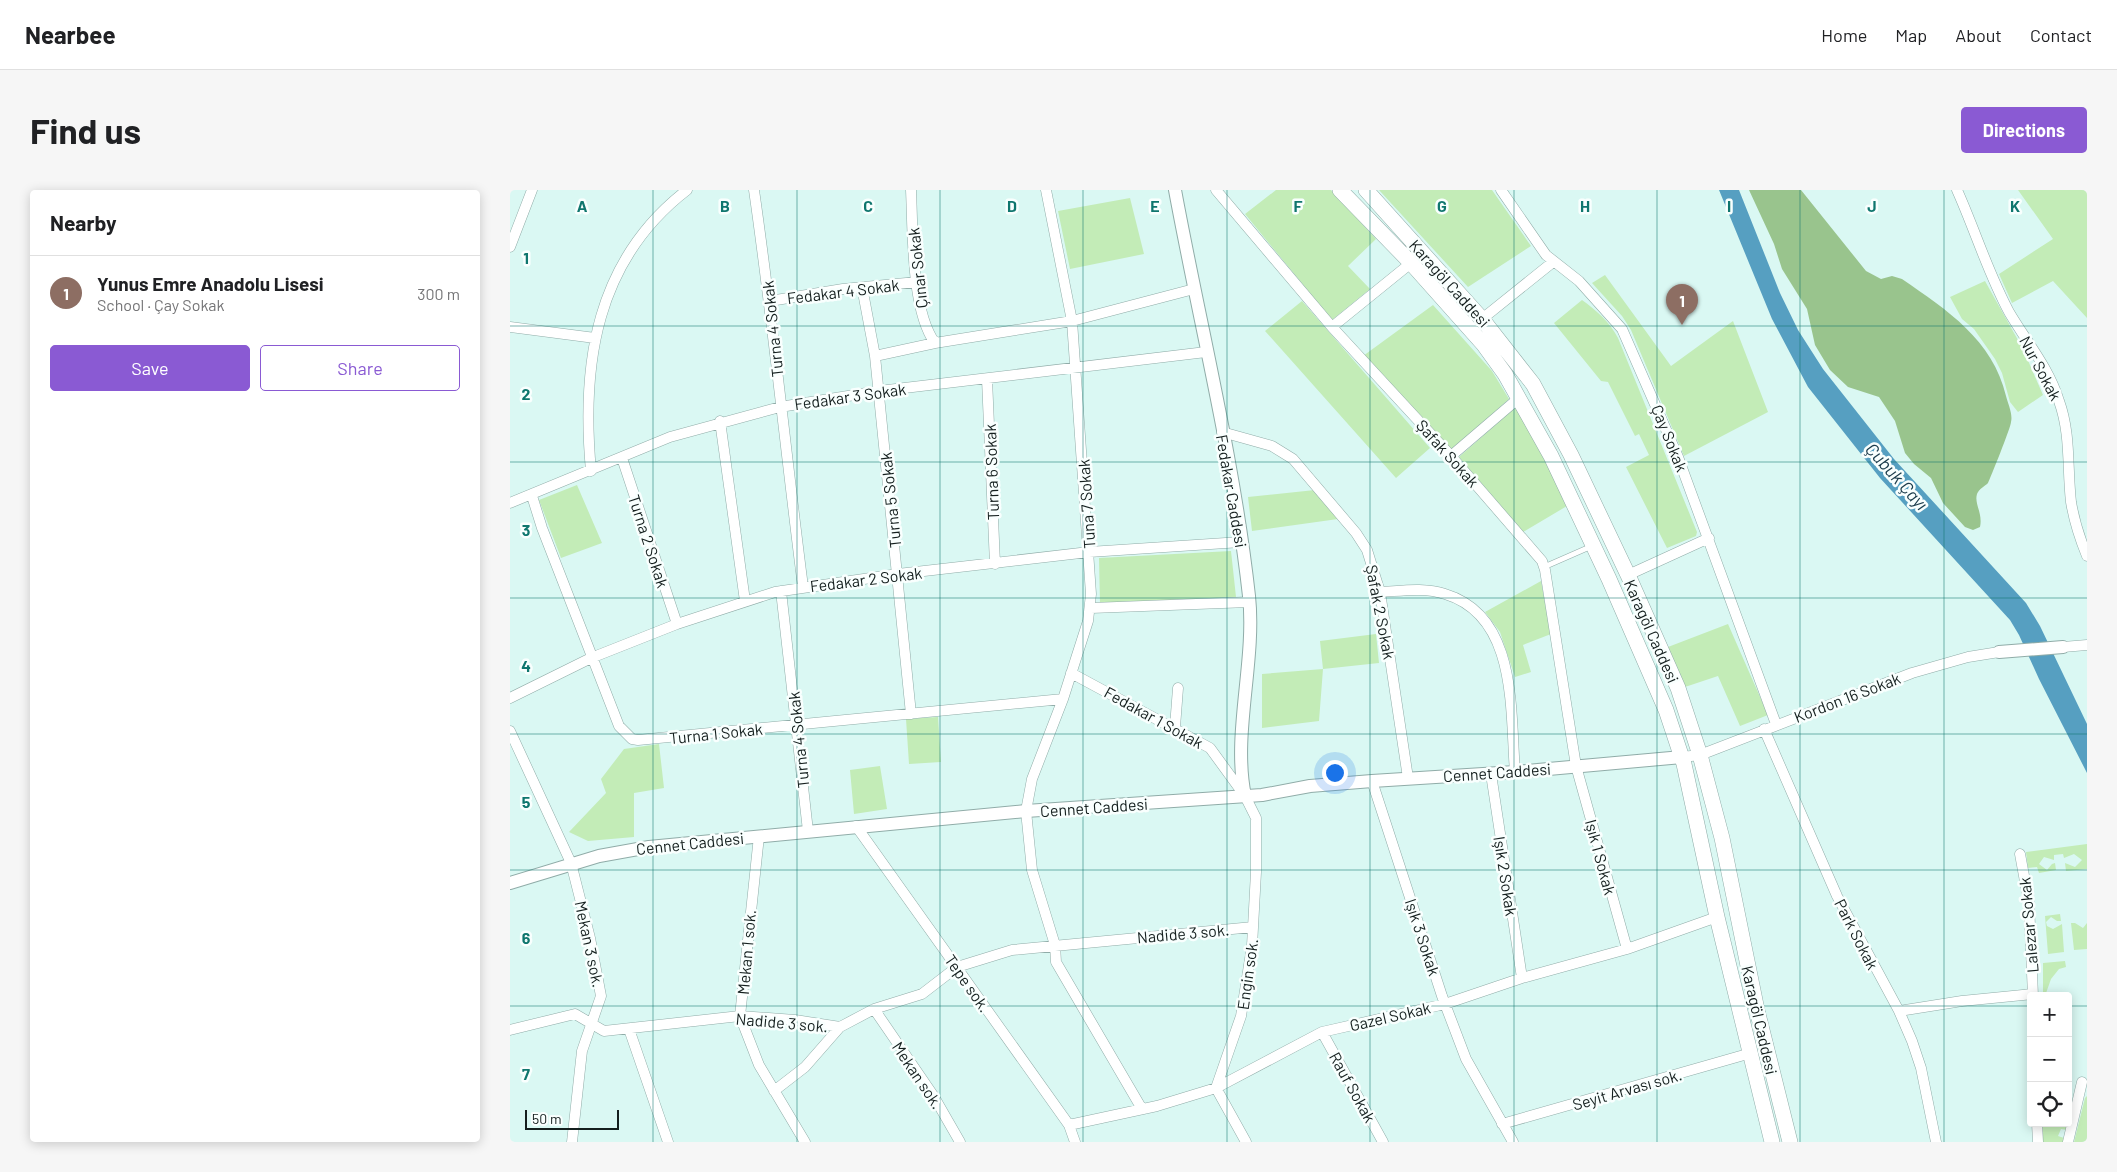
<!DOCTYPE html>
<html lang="en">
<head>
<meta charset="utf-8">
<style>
  :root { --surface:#fff; --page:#f6f6f6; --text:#202124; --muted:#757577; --line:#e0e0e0; --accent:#8a5ad3 }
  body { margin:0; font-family:Barlow,sans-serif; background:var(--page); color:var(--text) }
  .controls { position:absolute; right:15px; bottom:15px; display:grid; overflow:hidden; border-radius:5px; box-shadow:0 2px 12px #0003 }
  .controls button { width:45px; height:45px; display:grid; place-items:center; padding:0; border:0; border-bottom:1px solid var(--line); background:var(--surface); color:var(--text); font:25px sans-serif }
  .scale { position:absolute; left:15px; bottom:12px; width:94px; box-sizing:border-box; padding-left:5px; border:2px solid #141f1e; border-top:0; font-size:14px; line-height:18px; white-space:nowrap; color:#141f1e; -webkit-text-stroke:4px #f9fffe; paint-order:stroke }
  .you { position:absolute; left:824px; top:582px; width:18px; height:18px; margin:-12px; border:4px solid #fff; border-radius:50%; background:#1a73e8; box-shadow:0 0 0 8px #1a73e833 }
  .badge { display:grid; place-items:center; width:32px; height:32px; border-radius:50%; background:var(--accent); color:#fff; font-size:16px; font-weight:700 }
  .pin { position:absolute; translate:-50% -41px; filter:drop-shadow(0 1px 2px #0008) }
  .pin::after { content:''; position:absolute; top:26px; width:18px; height:15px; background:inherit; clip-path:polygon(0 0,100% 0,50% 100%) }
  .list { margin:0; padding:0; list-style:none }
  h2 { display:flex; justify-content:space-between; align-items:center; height:65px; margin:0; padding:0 20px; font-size:21px }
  h2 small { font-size:16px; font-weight:400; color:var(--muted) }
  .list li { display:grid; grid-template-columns:32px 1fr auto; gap:15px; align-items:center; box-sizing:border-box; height:75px; padding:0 20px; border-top:1px solid var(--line) }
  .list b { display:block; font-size:19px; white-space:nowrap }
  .list p { margin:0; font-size:16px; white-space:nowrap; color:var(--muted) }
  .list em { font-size:16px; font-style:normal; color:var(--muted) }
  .actions { display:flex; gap:10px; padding:15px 20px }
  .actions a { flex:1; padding:11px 0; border:1px solid var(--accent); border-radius:5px; text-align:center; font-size:18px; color:var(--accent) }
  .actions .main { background:var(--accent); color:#fff }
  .icon { flex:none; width:28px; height:28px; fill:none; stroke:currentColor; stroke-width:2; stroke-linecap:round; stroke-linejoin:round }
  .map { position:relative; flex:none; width:1577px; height:952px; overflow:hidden; border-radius:5px }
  header { display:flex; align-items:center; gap:30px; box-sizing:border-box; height:70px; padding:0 25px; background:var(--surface); border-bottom:1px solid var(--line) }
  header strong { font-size:24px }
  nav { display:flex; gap:28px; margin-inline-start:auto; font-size:18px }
  .intro { display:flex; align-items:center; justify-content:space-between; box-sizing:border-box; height:120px; padding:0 30px }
  h1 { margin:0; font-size:35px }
  .button { padding:12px 22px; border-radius:5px; background:var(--accent); color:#fff; font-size:18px; font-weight:700 }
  main { display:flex; gap:30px; padding:0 30px }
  aside { flex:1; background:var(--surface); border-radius:5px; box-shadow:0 2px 12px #0003 }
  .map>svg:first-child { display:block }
  .green { fill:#c3ecb7 }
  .forest { fill:#99c48d }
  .water { fill:#569fc1 }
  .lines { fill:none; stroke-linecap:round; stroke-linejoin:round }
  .service-casing { stroke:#90aca8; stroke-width:6 }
  .minor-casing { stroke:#90aca8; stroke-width:11 }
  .tertiary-casing { stroke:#90aca8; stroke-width:14 }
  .secondary-casing { stroke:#90aca8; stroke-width:16 }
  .service { stroke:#fff; stroke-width:5 }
  .minor { stroke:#fff; stroke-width:10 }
  .tertiary { stroke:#fff; stroke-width:12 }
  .secondary { stroke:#fff; stroke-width:15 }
  .grid { fill:none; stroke:#0f766e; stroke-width:1; stroke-opacity:0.55 }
  .labels { text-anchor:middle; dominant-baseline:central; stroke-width:5; stroke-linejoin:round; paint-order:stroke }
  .street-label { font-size:16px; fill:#141f1e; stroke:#f9fffe }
  .water-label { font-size:18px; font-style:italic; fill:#1a3b4b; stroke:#f9fffe }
  .grid-label { font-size:16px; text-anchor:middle; font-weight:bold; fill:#0f766e; stroke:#f9fffe; stroke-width:5; stroke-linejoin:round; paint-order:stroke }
</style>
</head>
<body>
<header>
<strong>Nearbee</strong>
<nav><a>Home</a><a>Map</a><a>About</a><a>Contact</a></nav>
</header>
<div class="intro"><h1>Find us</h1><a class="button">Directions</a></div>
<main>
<aside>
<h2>Nearby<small></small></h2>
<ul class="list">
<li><span class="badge" style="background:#8d6e63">1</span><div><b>Yunus Emre Anadolu Lisesi</b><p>School · Çay Sokak</p></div><em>300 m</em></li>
</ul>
<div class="actions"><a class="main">Save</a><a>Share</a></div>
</aside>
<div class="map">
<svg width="1577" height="952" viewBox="0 0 1577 952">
  <rect width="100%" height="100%" fill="#daf8f3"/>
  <path class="green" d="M766 0H821L866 49 838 76 860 99 822 130 735 24Z
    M869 0H982L1021 56 958 97Z
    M1508 0H1577V128L1543 91 1502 113 1489 84 1543 49Z
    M620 8 634 64 560 79 548 21Z
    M1095 85 1161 176 1223 131 1258 222 1174 266 1121 140 1112 126 1082 93Z
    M1475 91 1513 159 1533 205 1508 222 1500 212 1492 183 1485 169 1464 139 1452 129 1440 107Z
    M1072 110C1087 121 1099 131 1108 148L1187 342 1186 346 1157 358 1116 277 1139 265 1129 244 1125 246 1098 192 1091 191 1044 133Z
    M792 111 920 258 886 288 755 141Z
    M923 115 982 181 999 209 941 261 853 166Z
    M1008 215 1057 316 1013 342 949 267Z
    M67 295 92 353 51 368 29 310Z
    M805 300 828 329 742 341 738 307Z
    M721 361 726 407 590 414 589 368Z
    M1031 391 1041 444 1013 455 1021 482 1005 487 990 442 975 422Z
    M1218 434 1258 525 1230 536 1208 486 1175 497 1158 457Z
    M866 444 869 473 813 479 809 531 752 538V484L813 479 810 451Z
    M428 527 431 572 399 574 396 529Z
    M149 554 154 598 124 603V647L78 651 59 642 96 603 91 589 114 559Z
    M370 576 377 619 344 624 340 580Z
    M1577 654V679L1556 681 1555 673 1565 677 1572 670 1564 664 1554 668 1553 664 1544 665V670L1534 667 1529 674 1537 680 1542 674 1545 673 1546 680 1529 683 1527 677 1518 678 1516 662Z
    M1550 724 1551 731H1547L1541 727 1536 732 1537 736 1543 739 1552 734 1554 762 1538 764 1535 726Z
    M1561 733H1565L1573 738 1577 733V759L1564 760Z
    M1555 771 1556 777 1549 779 1541 789 1535 806H1533V773Z
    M1577 906V952H1564L1575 908Z
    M1531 933H1558L1556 940 1551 939 1548 946 1554 948 1553 952H1532Z"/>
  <path class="forest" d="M1239 0H1291L1356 81 1371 89 1382 86 1392 89C1437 120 1483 150 1496 206 1498 214 1503 224 1501 232 1501 237 1480 289 1478 293 1475 296 1469 299 1467 304 1464 314 1473 323 1470 337L1463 340 1455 337 1433 313 1421 288 1404 274 1395 263 1385 231 1369 207 1338 197 1320 180 1305 155 1297 119 1272 79 1264 54Z"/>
  <path class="water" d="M1209 0H1229L1270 103 1288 140 1313 179 1384 269 1516 413 1530 436 1577 534V583L1529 489 1509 445 1500 430 1370 288 1298 197 1262 129Z"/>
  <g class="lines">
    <g class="service-casing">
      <path id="service" d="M1034 377 1082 356"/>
    </g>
    <g class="minor-casing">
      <path id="minor" d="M244 0C263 132 276 265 293 397
        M401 0C403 42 401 120 425 153
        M536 0 562 131 581 404 578 431 553 509 522 589 516 621 522 680 545 755 546 772 632 919
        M706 0 822 137 941 266 1032 371 1035 380 1066 576 1117 759
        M991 0 1036 65 1069 91 1112 139 1168 267 1266 534
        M1447 0C1465 40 1478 83 1499 122 1516 151 1539 178 1549 211 1561 244 1557 277 1561 312 1564 330 1570 349 1577 366
        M0 57 22 0
        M352 97 365 166 401 524
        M260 111 333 99 407 92
        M972 129 1043 72
        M0 137 85 148
        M822 137 901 73
        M365 166 425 153 562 131 684 99
        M477 189 485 374
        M210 231 235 411
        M712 242 762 256 783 269 846 343 857 360 870 402 898 588
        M941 266 1010 207
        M112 268 167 434
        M81 281C71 173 86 70 177 0
        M22 306 32 338 109 536 122 549 128 550 553 509
        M0 313 160 247 270 217 369 201 696 162
        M1118 385 1199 348
        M271 401 298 641
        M870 402C891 401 914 397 935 404 1008 426 1000 521 1005 582
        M581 418 739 412
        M1553 457 1577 455
        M561 483 700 558 735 606 746 628V682L742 756 731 826 706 898 736 952
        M0 508 81 468 167 434 265 402 388 384 579 362 731 352
        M665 537 668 498
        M1254 539 1327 706 1389 821 1402 851 1411 878 1426 952
        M0 541 61 673 80 748 91 806 72 861 62 952
        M1172 567 1190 565 1402 483 1458 467 1489 462
        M981 584 1012 788
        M862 591 932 806 956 869 1003 952
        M346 636 559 935 565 952
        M249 646 230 826 249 875 295 952
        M1510 664 1519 713 1523 806
        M364 819 423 905 450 952
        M1389 821 1452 811 1523 804
        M119 839 158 952
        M0 840 65 824 94 841 230 826 285 830 330 837 364 819 412 804 447 777 502 760 743 737
        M812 842 873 952
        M264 901 295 877 330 837
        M1527 933 1528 952
        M992 934 1241 863
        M559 935 647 916 706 898 812 842 935 814 1012 788 1117 759 1207 727
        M1558 952 1572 892"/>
    </g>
    <g class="tertiary-casing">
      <path id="tertiary" d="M665 0C690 135 724 270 739 406 746 471 722 544 735 606
        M1489 462 1553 457
        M0 693 89 666 139 657 516 621 752 605 800 596 862 591 1005 582 1172 567"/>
    </g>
    <g class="secondary-casing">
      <path id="secondary" d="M830 0 901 73 974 155 995 184 1041 266 1099 389 1156 520 1174 574 1207 727 1262 952
        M856 0 972 129 1023 194 1061 265 1118 385 1168 498 1190 565 1212 648 1247 820 1280 952"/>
    </g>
    <use href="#service" class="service"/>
    <use href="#minor" class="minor"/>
    <use href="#tertiary" class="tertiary"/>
    <use href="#secondary" class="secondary"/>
  </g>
  <path class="grid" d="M143 0V952M287 0V952M430 0V952M573 0V952M717 0V952M860 0V952M1004 0V952M1147 0V952M1290 0V952M1434 0V952M0 136H1577M0 272H1577M0 408H1577M0 544H1577M0 680H1577M0 816H1521M1558 816H1577"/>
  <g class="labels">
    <g class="street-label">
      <text transform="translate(407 78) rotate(-96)">Çınar Sokak</text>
      <text transform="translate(940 93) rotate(48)">Karagöl Caddesi</text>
      <text transform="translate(333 101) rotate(-7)">Fedakar 4 Sokak</text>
      <text transform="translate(262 139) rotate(-96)">Turna 4 Sokak</text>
      <text transform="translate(1531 178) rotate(62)">Nur Sokak</text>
      <text transform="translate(340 206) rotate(-8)">Fedakar 3 Sokak</text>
      <text transform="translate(1160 248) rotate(68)">Çay Sokak</text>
      <text transform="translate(938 263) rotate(48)">Şafak Sokak</text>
      <text transform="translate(481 282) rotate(-92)">Turna 6 Sokak</text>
      <text transform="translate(722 301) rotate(80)">Fedakar Caddesi</text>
      <text transform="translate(380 310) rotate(-96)">Turna 5 Sokak</text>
      <text transform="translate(576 314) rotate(-94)">Tuna 7 Sokak</text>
      <text transform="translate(139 351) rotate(72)">Turna 2 Sokak</text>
      <text transform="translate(356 389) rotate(-7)">Fedakar 2 Sokak</text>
      <text transform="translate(871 422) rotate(79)">Şafak 2 Sokak</text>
      <text transform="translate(1142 441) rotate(66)">Karagöl Caddesi</text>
      <text transform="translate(1337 507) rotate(-21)">Kordon 16 Sokak</text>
      <text transform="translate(644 527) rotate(29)">Fedakar 1 Sokak</text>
      <text transform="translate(206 543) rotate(-6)">Turna 1 Sokak</text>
      <text transform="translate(288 550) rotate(-96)">Turna 4 Sokak</text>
      <text transform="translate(987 582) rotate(-4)">Cennet Caddesi</text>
      <text transform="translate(584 617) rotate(-4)">Cennet Caddesi</text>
      <text transform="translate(180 653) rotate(-6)">Cennet Caddesi</text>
      <text transform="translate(1091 667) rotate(75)">Işık 1 Sokak</text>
      <text transform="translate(996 686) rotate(81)">Işık 2 Sokak</text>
      <text transform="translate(1518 735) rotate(-95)">Lalezar Sokak</text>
      <text transform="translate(673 743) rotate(-5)">Nadide 3 sok.</text>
      <text transform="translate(1347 744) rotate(63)">Park Sokak</text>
      <text transform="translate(913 747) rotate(72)">Işık 3 Sokak</text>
      <text transform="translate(80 754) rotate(78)">Mekan 3 sok.</text>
      <text transform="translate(236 762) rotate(-85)">Mekan 1 sok.</text>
      <text transform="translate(737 784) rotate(-82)">Engin sok.</text>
      <text transform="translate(458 793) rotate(55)">Tepe sok.</text>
      <text transform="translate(880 826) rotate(-13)">Gazel Sokak</text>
      <text transform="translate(1250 830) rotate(77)">Karagöl Caddesi</text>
      <text transform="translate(272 832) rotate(5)">Nadide 3 sok.</text>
      <text transform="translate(408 885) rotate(56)">Mekan sok.</text>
      <text transform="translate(843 897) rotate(61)">Rauf Sokak</text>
      <text transform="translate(1117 899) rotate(-16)">Seyit Arvası sok.</text>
    </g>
    <g class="water-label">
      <text transform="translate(1387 286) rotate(48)">Çubuk Çayı</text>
    </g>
  </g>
  <g class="grid-label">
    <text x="72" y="22">A</text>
    <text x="215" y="22">B</text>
    <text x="358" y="22">C</text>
    <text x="502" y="22">D</text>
    <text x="645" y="22">E</text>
    <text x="788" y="22">F</text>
    <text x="932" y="22">G</text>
    <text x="1075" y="22">H</text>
    <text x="1219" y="22">I</text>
    <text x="1362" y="22">J</text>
    <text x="1505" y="22">K</text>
    <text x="16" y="74">1</text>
    <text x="16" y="210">2</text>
    <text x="16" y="346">3</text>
    <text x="16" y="482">4</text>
    <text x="16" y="618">5</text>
    <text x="16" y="754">6</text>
    <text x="16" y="890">7</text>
  </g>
</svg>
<div class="controls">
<button>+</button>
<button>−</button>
<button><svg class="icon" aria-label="locate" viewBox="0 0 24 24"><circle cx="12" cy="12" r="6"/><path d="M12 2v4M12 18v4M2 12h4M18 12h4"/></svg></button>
</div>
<div class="scale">50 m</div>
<div class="you"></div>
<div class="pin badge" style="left:1172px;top:135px;background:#8d6e63">1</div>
</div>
</main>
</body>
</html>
